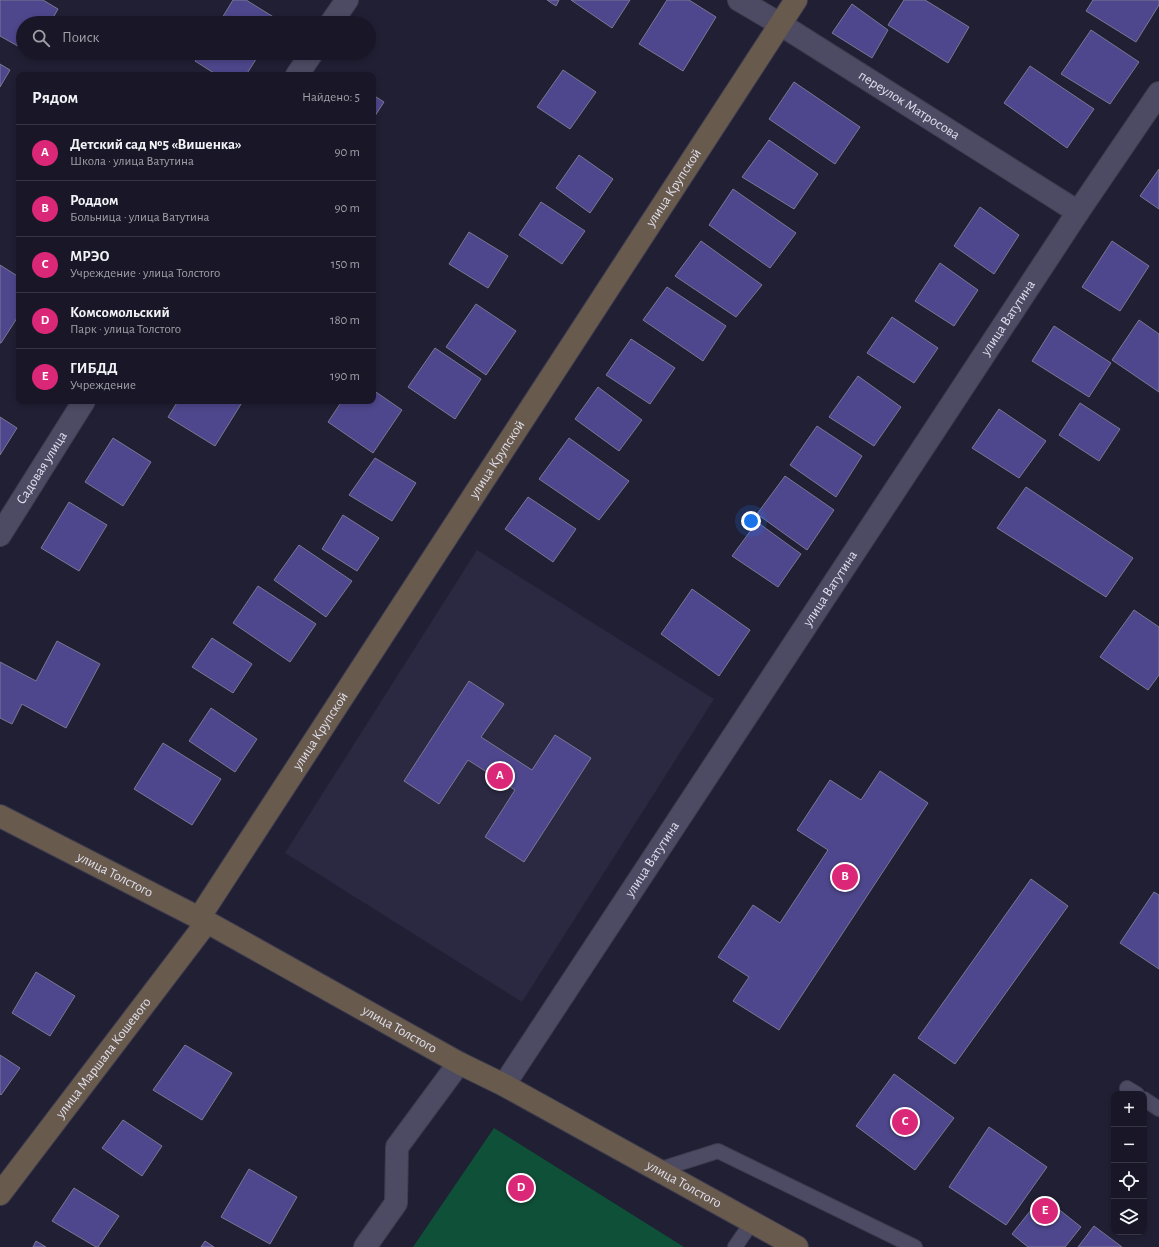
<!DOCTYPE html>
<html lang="ru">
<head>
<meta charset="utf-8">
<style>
  :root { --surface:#191727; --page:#22202f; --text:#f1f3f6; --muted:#9f9fa7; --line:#373644; --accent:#db2777 }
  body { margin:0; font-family:"Alegreya Sans",sans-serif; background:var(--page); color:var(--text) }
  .controls { position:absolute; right:12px; bottom:12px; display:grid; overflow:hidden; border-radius:8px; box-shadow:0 2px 6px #0003 }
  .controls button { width:36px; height:36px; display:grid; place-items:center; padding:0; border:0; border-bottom:1px solid var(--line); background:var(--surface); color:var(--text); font:20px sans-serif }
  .you { position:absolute; left:751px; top:521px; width:14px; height:14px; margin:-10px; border:3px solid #fff; border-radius:50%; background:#1a73e8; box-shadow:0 0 0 6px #1a73e833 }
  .badge { display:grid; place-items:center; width:26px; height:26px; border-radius:50%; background:var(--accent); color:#fff; font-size:13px; font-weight:700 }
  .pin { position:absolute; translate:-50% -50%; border:2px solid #fff; box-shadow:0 1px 4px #0006 }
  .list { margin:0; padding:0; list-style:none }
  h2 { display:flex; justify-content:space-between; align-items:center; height:52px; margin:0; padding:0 16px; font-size:17px }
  h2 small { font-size:13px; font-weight:400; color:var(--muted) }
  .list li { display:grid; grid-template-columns:26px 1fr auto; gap:12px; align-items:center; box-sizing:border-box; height:56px; padding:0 16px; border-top:1px solid var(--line) }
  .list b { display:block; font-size:15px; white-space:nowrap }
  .list p { margin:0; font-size:13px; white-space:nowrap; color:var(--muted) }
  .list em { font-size:13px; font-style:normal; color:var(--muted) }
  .icon { flex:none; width:22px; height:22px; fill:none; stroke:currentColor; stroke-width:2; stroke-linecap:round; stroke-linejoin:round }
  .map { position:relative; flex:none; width:1159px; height:1247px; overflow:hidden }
  .search { position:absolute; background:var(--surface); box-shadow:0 2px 6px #0003; left:16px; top:16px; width:360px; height:44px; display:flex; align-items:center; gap:10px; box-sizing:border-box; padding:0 14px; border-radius:22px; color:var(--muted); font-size:15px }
  .panel { position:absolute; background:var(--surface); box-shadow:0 2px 6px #0003; left:16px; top:72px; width:360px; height:332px; border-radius:8px }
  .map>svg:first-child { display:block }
  .built { fill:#2b2842 }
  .green { fill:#0f5038 }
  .building { fill:#4e478d; stroke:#797893 }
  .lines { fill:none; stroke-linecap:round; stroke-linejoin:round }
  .service-casing { stroke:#3e3c4e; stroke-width:16 }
  .minor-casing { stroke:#3e3c4e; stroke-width:24 }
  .secondary-casing { stroke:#3e3c4e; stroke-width:24 }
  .service { stroke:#4d4b64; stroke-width:14 }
  .minor { stroke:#4d4b64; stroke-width:22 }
  .secondary { stroke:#685a4d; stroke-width:22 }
  .labels { text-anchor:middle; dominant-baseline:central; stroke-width:3; stroke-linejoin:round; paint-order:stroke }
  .street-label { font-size:14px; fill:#e0dfee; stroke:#18152a }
</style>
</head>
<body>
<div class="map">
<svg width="1159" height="1247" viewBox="0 0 1159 1247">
  <rect width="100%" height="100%" fill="#211f34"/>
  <path class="built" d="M477 550 714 699 522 1002 285 853Z"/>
  <path class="green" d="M494 1128 684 1247H413Z"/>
  <path class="building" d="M0 0H43L58 9 50 23H23V49L0 36Z
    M233 0H246L280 21 279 23H219Z
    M547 0H559L556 6Z
    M571 0H630L612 28Z
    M667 0H689L716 17 683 71 639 44Z
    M904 0H925L969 27 948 63 888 25Z
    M1093 0H1159V5L1136 42 1086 11Z
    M852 4 888 30 872 58 832 33Z
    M1091 30 1139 62 1110 104 1061 74Z
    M200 53H260L246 75H217L195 61Z
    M0 64 10 70 0 87Z
    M1030 66 1094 109 1067 148 1004 103Z
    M563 70 596 92 570 129 537 107Z
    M794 82 860 127 835 164 769 119Z
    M373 95 384 102 373 119Z
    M769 140 818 174 794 209 742 177Z
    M579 155 613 179 590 213 556 188Z
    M1159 169V209L1140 196Z
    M733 189 796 233 770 268 709 225Z
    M541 202 585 231 562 264 519 235Z
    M980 207 1019 235 994 274 954 246Z
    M469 232 508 256 488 288 449 264Z
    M701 241 762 285 736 317 675 276Z
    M1112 241 1149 266 1120 311 1082 287Z
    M940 263 978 290 954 326 915 301Z
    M0 265 19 277V315L1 343H0Z
    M667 287 726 326 703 361 643 320Z
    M476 304 516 331 486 375 446 347Z
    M892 317 938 348 914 383 867 353Z
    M1139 320 1159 334V392L1112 360Z
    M1054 326 1111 363 1089 397 1032 361Z
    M631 339 675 368 650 404 606 375Z
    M435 348 481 379 455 419 408 387Z
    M858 376 901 407 874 446 829 417Z
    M598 387 642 420 619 451 575 419Z
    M373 390 402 410 373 453 328 422 342 401H373Z
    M178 401H243L215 446 168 417Z
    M1080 403 1120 429 1099 461 1059 435Z
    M999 409 1046 441 1019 478 972 448Z
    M0 417 17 428 0 455Z
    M817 426 862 456 836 497 790 465Z
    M113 438 151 462 123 506 85 482Z
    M569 438 629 481 599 520 539 479Z
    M375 458 416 483 392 521 349 495Z
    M785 476 834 510 807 550 757 514Z
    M1026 487 1133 558 1106 597 997 528Z
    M528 497 576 529 553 562 505 529Z
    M69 502 107 525 79 571 41 548Z
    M343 515 379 538 357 571 322 549Z
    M757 522 801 554 778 587 732 556Z
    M299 545 352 581 326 617 274 580Z
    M258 586 316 624 290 662 233 623Z
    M692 589 750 630 719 676 661 634Z
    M1134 610 1159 627V675L1148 690 1100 657Z
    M212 638 252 664 233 693 192 667Z
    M57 641 100 664 66 728 22 704 12 724 0 718V662L36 681Z
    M469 681 504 704 481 737 532 770 555 735 591 758 524 862 485 837 515 790 468 760 439 804 404 781Z
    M211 708 257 739 235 772 189 741Z
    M163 743 221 779 192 825 134 789Z
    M880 771 928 803 779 1030 733 1001 749 977 718 957 753 905 780 923 828 850 797 830 830 780 861 800Z
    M1031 879 1068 906 955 1064 918 1038Z
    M1154 892 1159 895V969L1120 943Z
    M36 972 75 996 50 1036 12 1013Z
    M185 1045 232 1073 202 1120 153 1090Z
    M0 1055 20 1068 1 1095 0 1094Z
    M894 1074 954 1118 915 1170 856 1126Z
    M123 1120 162 1146 142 1176 102 1148Z
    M989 1127 1047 1167 1006 1225 949 1187Z
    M249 1169 297 1197 270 1244 221 1217Z
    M74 1188 119 1216 98 1247H96L52 1221Z
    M1042 1196 1081 1227 1065 1247H1028L1012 1234Z
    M1094 1226 1122 1247H1078Z
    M36 1241 46 1247H33Z
    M205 1241 214 1247H201Z"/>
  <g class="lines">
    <g class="service-casing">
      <path id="service" d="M1127 1088 1137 1094
        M1144 1099 1159 1109
        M658 1170 718 1151 915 1247
        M735 1247 752 1222"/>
    </g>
    <g class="minor-casing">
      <g id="minor">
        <path id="s1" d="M739 0 780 24 1078 212"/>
        <path d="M331 23 347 0"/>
        <path d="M297 75 312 53"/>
        <path id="s2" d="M0 535 84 401"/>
        <path id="s3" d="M504 1085 1078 212 1159 93"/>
        <path d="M365 1247 396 1203 397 1147 459 1063"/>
      </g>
    </g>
    <g class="secondary-casing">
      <g id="secondary">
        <path id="s4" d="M0 816 207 922 459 1063 504 1085 797 1247"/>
        <path id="s5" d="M199 918 796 0"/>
        <path id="s6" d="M0 1194 207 922"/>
      </g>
    </g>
    <use href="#service" class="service"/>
    <use href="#minor" class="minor"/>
    <use href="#secondary" class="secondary"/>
  </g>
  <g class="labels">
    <g class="street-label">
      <text stroke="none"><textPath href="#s1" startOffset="200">переулок Матросова</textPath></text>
      <text stroke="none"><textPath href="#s5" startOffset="871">улица Крупской</textPath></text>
      <text stroke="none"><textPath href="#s3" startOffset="918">улица Ватутина</textPath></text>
      <text stroke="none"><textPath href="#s5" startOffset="547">улица Крупской</textPath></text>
      <text stroke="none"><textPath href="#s2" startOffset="79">Садовая улица</textPath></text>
      <text stroke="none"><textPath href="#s3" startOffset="594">улица Ватутина</textPath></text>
      <text stroke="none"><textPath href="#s5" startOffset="223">улица Крупской</textPath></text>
      <text stroke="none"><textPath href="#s3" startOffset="270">улица Ватутина</textPath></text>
      <text stroke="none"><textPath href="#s4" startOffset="129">улица Толстого</textPath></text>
      <text stroke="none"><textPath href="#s4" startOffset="453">улица Толстого</textPath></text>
      <text stroke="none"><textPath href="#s6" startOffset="171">улица Маршала Кошевого</textPath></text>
      <text stroke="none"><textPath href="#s4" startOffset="777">улица Толстого</textPath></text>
    </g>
  </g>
</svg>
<div class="controls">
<button>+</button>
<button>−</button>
<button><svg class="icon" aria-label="locate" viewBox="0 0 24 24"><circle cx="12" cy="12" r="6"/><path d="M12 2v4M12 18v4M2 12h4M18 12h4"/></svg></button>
<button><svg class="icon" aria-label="layers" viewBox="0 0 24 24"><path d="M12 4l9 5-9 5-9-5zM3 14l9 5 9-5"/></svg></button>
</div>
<div class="you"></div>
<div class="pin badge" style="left:500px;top:776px">A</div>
<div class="pin badge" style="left:845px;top:877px">B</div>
<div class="pin badge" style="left:905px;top:1122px">C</div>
<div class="pin badge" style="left:521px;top:1188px">D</div>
<div class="pin badge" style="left:1045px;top:1211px">E</div>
<div class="search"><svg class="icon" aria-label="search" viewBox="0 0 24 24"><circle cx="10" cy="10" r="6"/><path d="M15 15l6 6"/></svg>Поиск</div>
<section class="panel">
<h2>Рядом<small>Найдено: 5</small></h2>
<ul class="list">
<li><span class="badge">A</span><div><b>Детский сад №5 «Вишенка»</b><p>Школа · улица Ватутина</p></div><em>90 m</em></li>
<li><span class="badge">B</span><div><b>Роддом</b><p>Больница · улица Ватутина</p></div><em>90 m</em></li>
<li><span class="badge">C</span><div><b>МРЭО</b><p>Учреждение · улица Толстого</p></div><em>150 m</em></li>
<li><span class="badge">D</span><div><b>Комсомольский</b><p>Парк · улица Толстого</p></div><em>180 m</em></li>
<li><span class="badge">E</span><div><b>ГИБДД</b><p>Учреждение</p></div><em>190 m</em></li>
</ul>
</section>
</div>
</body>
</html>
